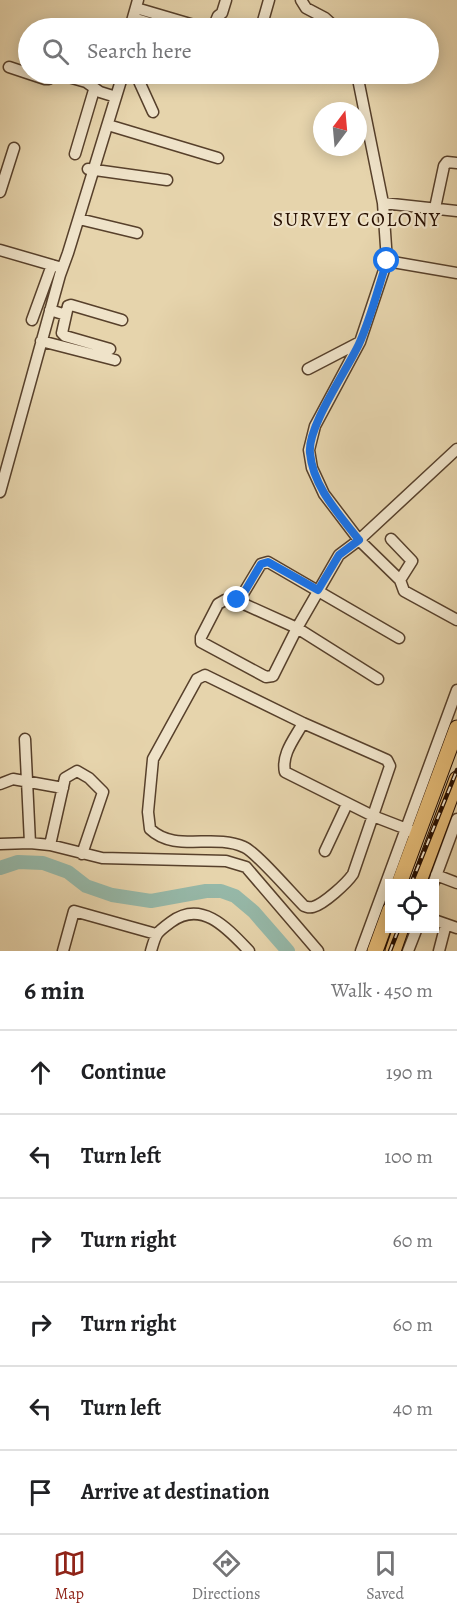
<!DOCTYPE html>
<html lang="en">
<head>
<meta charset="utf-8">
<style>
  :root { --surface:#fff; --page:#f6f6f6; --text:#202124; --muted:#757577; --line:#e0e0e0; --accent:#8f2418 }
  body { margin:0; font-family:Alegreya,serif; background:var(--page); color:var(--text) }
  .controls { position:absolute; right:18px; bottom:18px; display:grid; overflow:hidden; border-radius:0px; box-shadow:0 3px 15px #0003 }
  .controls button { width:54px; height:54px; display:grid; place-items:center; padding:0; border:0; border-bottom:2px solid var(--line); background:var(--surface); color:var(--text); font:30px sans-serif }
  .compass { position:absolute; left:313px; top:102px; width:54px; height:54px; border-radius:50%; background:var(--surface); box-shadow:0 3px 15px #0003; rotate:16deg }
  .stop { position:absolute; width:18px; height:18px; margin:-14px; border:4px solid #1a73e8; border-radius:50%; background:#fff }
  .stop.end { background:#1a73e8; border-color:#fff; box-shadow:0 2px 6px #0008 }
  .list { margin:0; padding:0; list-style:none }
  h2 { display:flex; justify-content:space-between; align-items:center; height:78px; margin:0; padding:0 24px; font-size:26px }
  h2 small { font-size:20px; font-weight:400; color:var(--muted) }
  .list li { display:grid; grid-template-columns:39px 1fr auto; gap:18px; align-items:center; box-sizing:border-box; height:84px; padding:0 24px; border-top:2px solid var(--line) }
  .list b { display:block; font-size:22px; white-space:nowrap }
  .list em { font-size:20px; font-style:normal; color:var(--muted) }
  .icon { flex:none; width:33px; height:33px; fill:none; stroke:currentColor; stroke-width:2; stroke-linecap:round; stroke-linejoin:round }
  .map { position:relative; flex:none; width:457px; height:951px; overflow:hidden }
  .search { position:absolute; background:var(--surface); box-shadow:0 3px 15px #0003; left:18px; right:18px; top:18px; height:66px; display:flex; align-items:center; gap:15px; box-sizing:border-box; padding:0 21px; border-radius:33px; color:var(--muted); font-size:22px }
  .sheet { height:582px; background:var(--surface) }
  nav { display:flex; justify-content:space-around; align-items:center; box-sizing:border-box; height:84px; border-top:2px solid var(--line); background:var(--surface); font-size:16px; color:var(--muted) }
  nav a { display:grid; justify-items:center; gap:3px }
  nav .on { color:var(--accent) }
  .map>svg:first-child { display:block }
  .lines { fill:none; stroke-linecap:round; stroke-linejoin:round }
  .river { stroke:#96b8a8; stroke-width:14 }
  .minor-casing { stroke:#57402b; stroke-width:13 }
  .highway-casing { stroke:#270f00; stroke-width:17 }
  .minor { stroke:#efe3c9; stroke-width:10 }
  .highway { stroke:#e3ba76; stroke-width:15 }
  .rail-casing { stroke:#270f00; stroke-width:4.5 }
  .rail { stroke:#efe3c9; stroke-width:2; stroke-dasharray:7; stroke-linecap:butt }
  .route { stroke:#1a73e8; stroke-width:8 }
  .labels { text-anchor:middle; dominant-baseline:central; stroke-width:4.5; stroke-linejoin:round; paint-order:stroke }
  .neighbourhood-label { font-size:20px; letter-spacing:1.5px; fill:#270f00; stroke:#efe3c9 }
</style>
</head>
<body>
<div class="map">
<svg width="457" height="951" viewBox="0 0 457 951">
  <rect width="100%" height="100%" fill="#e6d4ac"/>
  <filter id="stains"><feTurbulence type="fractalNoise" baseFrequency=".00333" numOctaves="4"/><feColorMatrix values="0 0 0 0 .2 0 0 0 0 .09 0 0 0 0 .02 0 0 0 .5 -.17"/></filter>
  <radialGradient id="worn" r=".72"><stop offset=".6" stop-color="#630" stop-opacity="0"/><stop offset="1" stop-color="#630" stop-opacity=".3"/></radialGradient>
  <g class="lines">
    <path class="river" d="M0 868 18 862 43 863 68 872 86 886 112 895 151 901 206 891H221L235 896 254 912 288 951"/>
    <g class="minor-casing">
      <path id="minor" d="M301 0 306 8 325 18 336 28
        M136 8 204 28
        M133 18 166 28
        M130 28 138 0
        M213 28 218 16 222 13 226 0
        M261 28 269 0
        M9 67 45 79H49L53 74
        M58 74 86 82 100 92 116 97
        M125 74 138 79 153 112
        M357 74 383 203 387 261 360 342 315 426 309 450 312 468 324 494 359 540 400 580 404 591 457 620
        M108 125 218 158
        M75 154 94 90
        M88 169 167 180
        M0 192 14 148
        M383 203 457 211
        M435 208 444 166 447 162 457 163
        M79 219 137 233
        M0 250 62 268
        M387 261 457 273
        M50 310 66 315 68 306 71 305 122 320
        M66 315 62 333 65 336 110 349
        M32 320 52 265
        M41 341 115 360
        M308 369 360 342
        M0 492 60 275 68 253 123 74
        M391 539 412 561 400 580
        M246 605 297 628 378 679
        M399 638 268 562 261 564 240 599 225 600 218 604 201 637V642L266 677 273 676 297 628 339 555 359 540 457 449
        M303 723 205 675 197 679 153 759 148 812 150 829C175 853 213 833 244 847 256 852 292 894 304 906 308 907 309 908 313 907 324 904 347 883 353 874L390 766 387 760 378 756 303 723C295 738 281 754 285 772L373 816 417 833
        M25 739 30 843
        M0 784 13 779 63 788
        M0 844 30 843 50 845 102 858 226 861 246 867 318 951
        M50 845 65 778 77 771 89 778 103 792 82 854
        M325 851 347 804
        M436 875 457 883
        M433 884 457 819
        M434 920 457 928
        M63 951 74 911 156 934
        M151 951C156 933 156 933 171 922 202 899 228 929 249 951
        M361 951 457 690
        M408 951 417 928
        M439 951 446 924"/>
    </g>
    <g class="highway-casing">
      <path id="highway" d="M399 884 457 728
        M418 884 457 779
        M375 951 390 910
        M393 951 401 928"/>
    </g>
    <use href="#minor" class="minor"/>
    <use href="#highway" class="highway"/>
    <g class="rail-casing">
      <path id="rail" d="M411 884 457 770
        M390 951 399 928"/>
    </g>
    <use href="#rail" class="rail"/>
  </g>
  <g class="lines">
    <path class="route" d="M237 600 242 596 261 564 268 562 318 590 339 555 359 540C339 514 313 487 310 453 307 427 347 370 359 344 371 318 378 288 387 261"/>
  </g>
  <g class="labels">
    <g class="neighbourhood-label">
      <text x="357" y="219">SURVEY COLONY</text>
    </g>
  </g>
  <rect width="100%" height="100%" filter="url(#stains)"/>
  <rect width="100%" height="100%" fill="url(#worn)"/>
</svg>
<div class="controls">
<button><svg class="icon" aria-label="locate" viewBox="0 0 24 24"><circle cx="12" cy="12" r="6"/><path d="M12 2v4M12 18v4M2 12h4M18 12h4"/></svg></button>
</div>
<svg class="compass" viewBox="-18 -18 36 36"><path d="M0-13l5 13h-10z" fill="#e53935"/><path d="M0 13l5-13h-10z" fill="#757577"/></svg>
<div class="stop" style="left:387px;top:261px"></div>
<div class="stop end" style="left:237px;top:600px"></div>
<div class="search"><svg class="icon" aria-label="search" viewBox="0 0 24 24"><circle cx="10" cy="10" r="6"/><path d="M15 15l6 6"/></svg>Search here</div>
</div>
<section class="sheet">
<h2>6 min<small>Walk · 450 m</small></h2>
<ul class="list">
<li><svg class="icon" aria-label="ahead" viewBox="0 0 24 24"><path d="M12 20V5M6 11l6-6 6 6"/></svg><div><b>Continue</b></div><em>190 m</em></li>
<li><svg class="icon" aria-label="left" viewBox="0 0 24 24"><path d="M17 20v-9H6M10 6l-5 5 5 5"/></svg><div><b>Turn left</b></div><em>100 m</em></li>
<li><svg class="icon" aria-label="right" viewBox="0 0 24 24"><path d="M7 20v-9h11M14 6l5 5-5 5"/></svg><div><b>Turn right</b></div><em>60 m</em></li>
<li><svg class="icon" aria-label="right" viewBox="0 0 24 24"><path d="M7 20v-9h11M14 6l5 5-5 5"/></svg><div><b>Turn right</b></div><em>60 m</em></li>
<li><svg class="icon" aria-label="left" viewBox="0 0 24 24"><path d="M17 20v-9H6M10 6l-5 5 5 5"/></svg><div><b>Turn left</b></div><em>40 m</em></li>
<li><svg class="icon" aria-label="arrive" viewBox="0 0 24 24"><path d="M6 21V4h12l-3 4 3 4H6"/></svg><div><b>Arrive at destination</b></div></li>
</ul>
</section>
<nav>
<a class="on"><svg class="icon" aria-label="map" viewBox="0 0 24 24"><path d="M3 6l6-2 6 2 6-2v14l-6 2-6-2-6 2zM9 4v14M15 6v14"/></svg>Map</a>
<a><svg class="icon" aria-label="directions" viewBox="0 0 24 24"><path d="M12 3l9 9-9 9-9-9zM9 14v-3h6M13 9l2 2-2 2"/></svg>Directions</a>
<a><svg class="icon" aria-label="saved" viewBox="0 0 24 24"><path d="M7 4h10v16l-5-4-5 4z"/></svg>Saved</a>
</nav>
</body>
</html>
